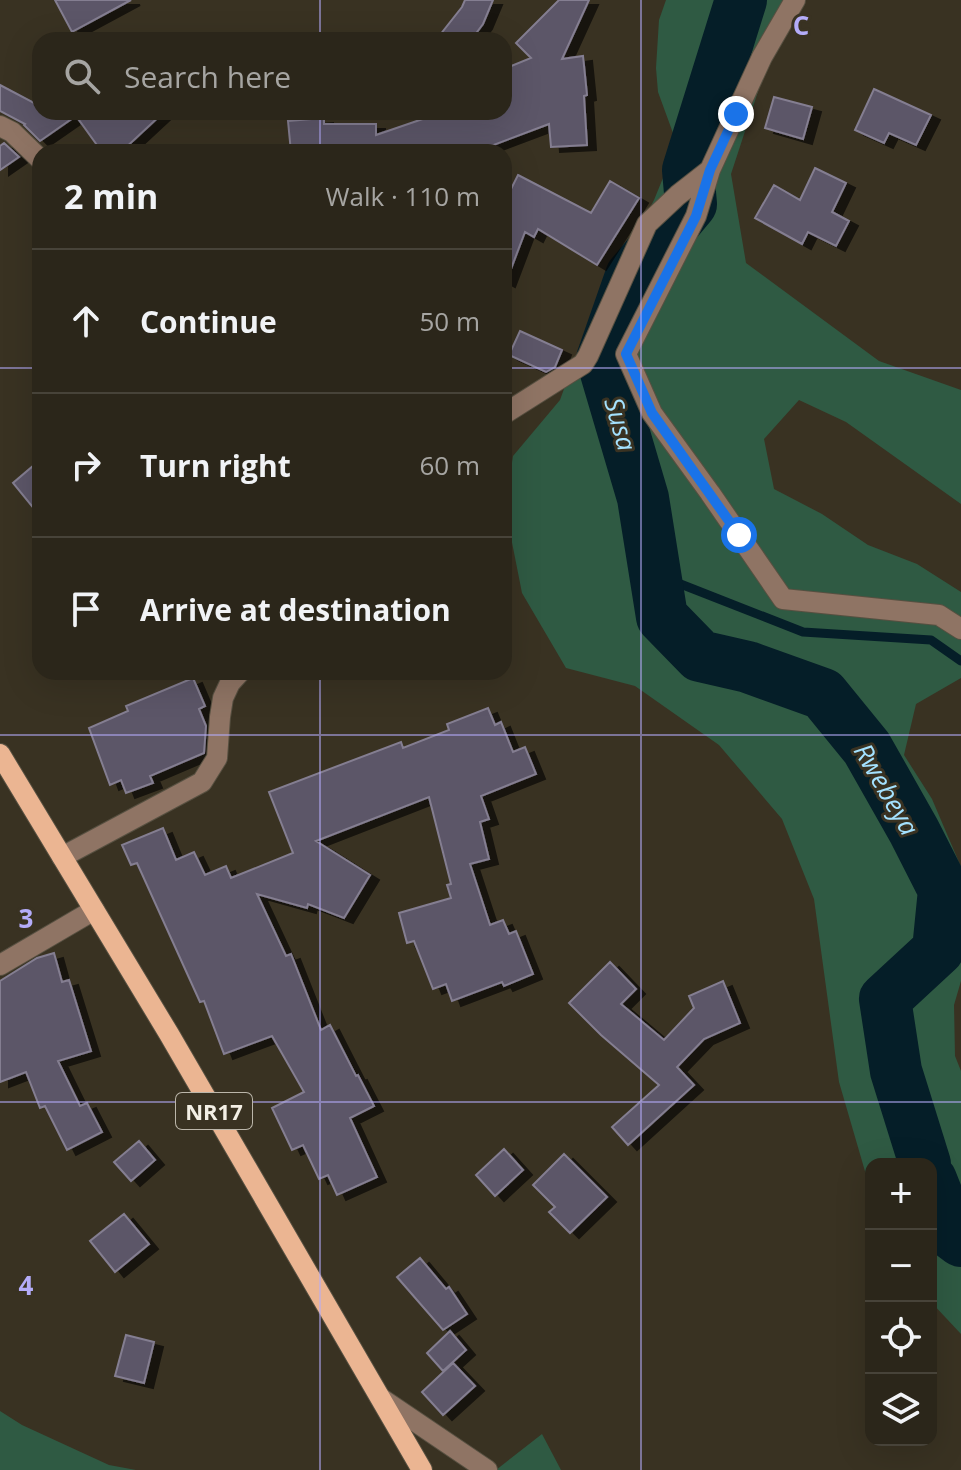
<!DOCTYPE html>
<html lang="en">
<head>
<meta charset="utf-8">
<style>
  :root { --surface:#2b261a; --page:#373227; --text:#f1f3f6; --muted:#a6a5a2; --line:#474339 }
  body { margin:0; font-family:"Open Sans",sans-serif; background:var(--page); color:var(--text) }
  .controls { position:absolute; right:24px; bottom:24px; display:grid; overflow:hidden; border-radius:16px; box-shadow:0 8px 32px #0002 }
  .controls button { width:72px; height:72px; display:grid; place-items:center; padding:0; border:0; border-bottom:2px solid var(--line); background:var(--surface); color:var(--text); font:40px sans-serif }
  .stop { position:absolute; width:24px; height:24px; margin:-18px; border:6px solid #1a73e8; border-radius:50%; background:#fff }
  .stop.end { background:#1a73e8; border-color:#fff; box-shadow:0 2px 8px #0008 }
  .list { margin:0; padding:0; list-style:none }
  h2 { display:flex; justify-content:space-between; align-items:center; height:104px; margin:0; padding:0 32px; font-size:34px }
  h2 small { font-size:26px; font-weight:400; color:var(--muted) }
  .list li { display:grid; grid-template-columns:52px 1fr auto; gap:24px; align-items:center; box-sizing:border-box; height:144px; padding:0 32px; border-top:2px solid var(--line) }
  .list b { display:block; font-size:30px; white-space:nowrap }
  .list em { font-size:26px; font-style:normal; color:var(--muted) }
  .icon { flex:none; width:44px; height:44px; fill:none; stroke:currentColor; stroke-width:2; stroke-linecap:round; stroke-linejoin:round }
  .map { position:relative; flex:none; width:961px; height:1470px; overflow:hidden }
  .search { position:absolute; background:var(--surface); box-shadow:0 8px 32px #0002; left:32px; top:32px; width:480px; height:88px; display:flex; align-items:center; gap:20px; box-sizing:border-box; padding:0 28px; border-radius:24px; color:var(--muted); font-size:30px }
  .panel { position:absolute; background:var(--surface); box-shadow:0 8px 32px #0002; left:32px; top:144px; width:480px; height:536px; border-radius:24px }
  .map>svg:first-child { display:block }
  .green { fill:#2f5a43 }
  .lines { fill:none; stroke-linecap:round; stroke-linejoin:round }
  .stream { stroke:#051e28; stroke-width:9 }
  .river { stroke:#051e28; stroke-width:52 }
  .building { fill:#5c5667; stroke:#847e91; stroke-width:2; filter:url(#shadow) }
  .minor-casing { stroke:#575041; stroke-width:22 }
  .major-casing { stroke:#575041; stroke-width:22 }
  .minor { stroke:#8f7464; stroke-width:20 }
  .major { stroke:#ebb592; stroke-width:20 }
  .route { stroke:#1a73e8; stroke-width:10 }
  .grid { fill:none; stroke:#b4acf9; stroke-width:2; stroke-opacity:0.55 }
  .labels { text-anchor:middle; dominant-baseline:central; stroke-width:6; stroke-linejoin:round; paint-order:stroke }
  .shield { fill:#393222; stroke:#bbb6aa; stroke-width:2 }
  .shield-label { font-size:22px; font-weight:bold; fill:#f3efe5 }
  .water-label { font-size:26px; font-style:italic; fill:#a4e2ff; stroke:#393222 }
  .grid-label { font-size:26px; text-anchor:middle; font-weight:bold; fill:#b4acf9; stroke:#393222; stroke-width:6; stroke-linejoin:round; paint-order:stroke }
</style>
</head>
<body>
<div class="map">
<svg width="961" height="1470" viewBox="0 0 961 1470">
  <defs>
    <filter id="shadow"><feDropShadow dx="9" dy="5" stdDeviation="0" flood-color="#0009"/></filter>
  </defs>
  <rect width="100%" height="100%" fill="#393222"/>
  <path class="green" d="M666 0H788L731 174 746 263 879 361 961 390V504L846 422 799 400 764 439 774 489 822 514 868 545 917 564 961 592V678L916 704 904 755 932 799 961 867V981L954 1005 955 1056 961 1071V1334L931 1302V1164H871V1189L869 1185 839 1082 814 899 782 819 719 745 635 686 566 668 522 593 505 507 513 456 560 400 581 342 654 200 672 156 673 133 658 92 656 68 659 20Z
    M0 1411 22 1425 109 1465 136 1470H0Z
    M542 1434 561 1470H496Z"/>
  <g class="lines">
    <path class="stream" d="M655 574 803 632 931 640 961 661"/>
    <path class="river" d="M741 0 688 170 691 204 631 276 602 359 643 498 662 617 700 656 748 667 823 694 867 748 914 831 944 890 938 950 885 999 896 1071 925 1164
      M931 1180 953 1235 961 1241"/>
  </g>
  <path class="building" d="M55 0H131L72 32Z
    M465 0H493L483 24 471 40H436L462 7Z
    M559 0H589L562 59 583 56 587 95 584 96 587 145 551 147 549 124 475 152H291L288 121 324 118V124H376V135L443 112H447L446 115 449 112H504V69L531 58 516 43Z
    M0 85 40 106V112H164L121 152H102L76 116 40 141 24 125 25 124 0 111Z
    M874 89 931 115 916 145 889 133 884 143 855 130Z
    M774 97 812 107 803 139 765 128Z
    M4 143 19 157 0 170V146Z
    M815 168 846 183 832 212 849 221 836 246 808 232 802 244 755 218 774 185 800 200Z
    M518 175 591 213 610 181 639 198 597 265 538 229 534 237 525 232 506 282 504 281V203Z
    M520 331 562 350 555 367 546 372 509 355Z
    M40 460V516L13 483Z
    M193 678 205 706 199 709 206 726 204 753 150 776 153 783 126 793 121 780 110 785 89 728 128 711 126 706Z
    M488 708 495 725 501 722 513 752 525 747 536 774 481 796 489 819 480 822 489 859 470 864 490 925 503 920 509 934 516 931 533 974 504 986 502 982 452 1001 446 984 433 989 414 941 407 943 399 913 451 898 447 885 451 884 429 797 316 841 370 875 344 918 308 904 307 908 257 894 286 956 291 954 321 1030 330 1025 356 1076 358 1075 374 1106 350 1118 377 1177 337 1195 328 1175 319 1179 303 1145 292 1150 272 1108 304 1092 272 1036 224 1054 204 1001 200 1002 137 863 131 865 122 845 163 828 176 860 194 852 205 875 226 866 231 878 293 853 269 792 401 742 403 748 449 730 447 724Z
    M54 953 62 982 69 980 91 1051 58 1061 80 1106 87 1103 102 1132 67 1150 45 1106 40 1108 26 1072 0 1082V981L37 958Z
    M610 962 636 989 621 1004 664 1040 694 1008 689 996 723 981 740 1023 704 1039 677 1067 694 1085 628 1145 612 1127 659 1085 601 1035 569 1003Z
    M139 1141 155 1160 131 1181 114 1162Z
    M504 1149 523 1170 495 1196 476 1175Z
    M564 1154 607 1197 570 1233 549 1212 555 1207 533 1185Z
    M124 1214 149 1244 115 1272 90 1241Z
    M420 1258 446 1289 449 1287 467 1314 443 1330 397 1277Z
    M450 1331 466 1350 443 1371 427 1353Z
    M126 1335 154 1342 144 1383 115 1376Z
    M453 1363 475 1386 443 1415 422 1392Z"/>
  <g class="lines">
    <g class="minor-casing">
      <path id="minor" d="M795 0 762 57 710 170 696 216 626 354 652 413 710 493 783 599 939 615 961 629
        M0 126 12 132 40 159
        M504 414 583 364 588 356 647 224 678 195 710 170
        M62 857 202 782 217 758 220 717 223 698 230 683 240 672
        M0 965 94 910
        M382 1399 487 1470"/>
    </g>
    <g class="major-casing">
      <path id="major" d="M0 754 169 1034 422 1470"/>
    </g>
    <use href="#minor" class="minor"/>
    <use href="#major" class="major"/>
  </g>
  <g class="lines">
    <path class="route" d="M736 114 710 170 696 216 626 354 652 413 739 535"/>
  </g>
  <path class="grid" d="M320 0V40M641 0V1470M320 112V152M0 368H40M504 368H961M320 672V1470M0 735H961M0 1102H961"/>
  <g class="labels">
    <rect class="shield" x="176" y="1093" width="76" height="36" rx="6"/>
    <g class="shield-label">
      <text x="214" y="1111">NR17</text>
    </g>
    <g class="water-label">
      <text transform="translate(621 424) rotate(74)">Susa</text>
      <text transform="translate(887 789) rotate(60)">Rwebeya</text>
    </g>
  </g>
  <g class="grid-label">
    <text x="801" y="35">C</text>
    <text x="26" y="928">3</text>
    <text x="26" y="1295">4</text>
  </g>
</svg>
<div class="controls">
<button>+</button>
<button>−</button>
<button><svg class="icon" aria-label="locate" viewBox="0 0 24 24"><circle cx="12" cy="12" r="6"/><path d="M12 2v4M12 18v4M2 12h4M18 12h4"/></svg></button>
<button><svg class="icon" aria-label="layers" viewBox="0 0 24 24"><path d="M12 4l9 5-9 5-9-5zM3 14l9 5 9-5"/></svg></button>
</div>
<div class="stop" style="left:739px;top:535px"></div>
<div class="stop end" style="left:736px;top:114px"></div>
<div class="search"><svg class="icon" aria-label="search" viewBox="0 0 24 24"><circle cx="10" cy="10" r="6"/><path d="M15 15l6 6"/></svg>Search here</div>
<section class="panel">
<h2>2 min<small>Walk · 110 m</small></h2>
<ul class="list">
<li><svg class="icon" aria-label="ahead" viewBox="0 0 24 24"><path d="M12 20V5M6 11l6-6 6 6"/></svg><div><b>Continue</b></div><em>50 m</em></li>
<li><svg class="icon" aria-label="right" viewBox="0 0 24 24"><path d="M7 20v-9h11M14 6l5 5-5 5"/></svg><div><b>Turn right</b></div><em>60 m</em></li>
<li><svg class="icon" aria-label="arrive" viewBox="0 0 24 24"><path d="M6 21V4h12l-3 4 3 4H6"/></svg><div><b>Arrive at destination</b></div></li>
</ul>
</section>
</div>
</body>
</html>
